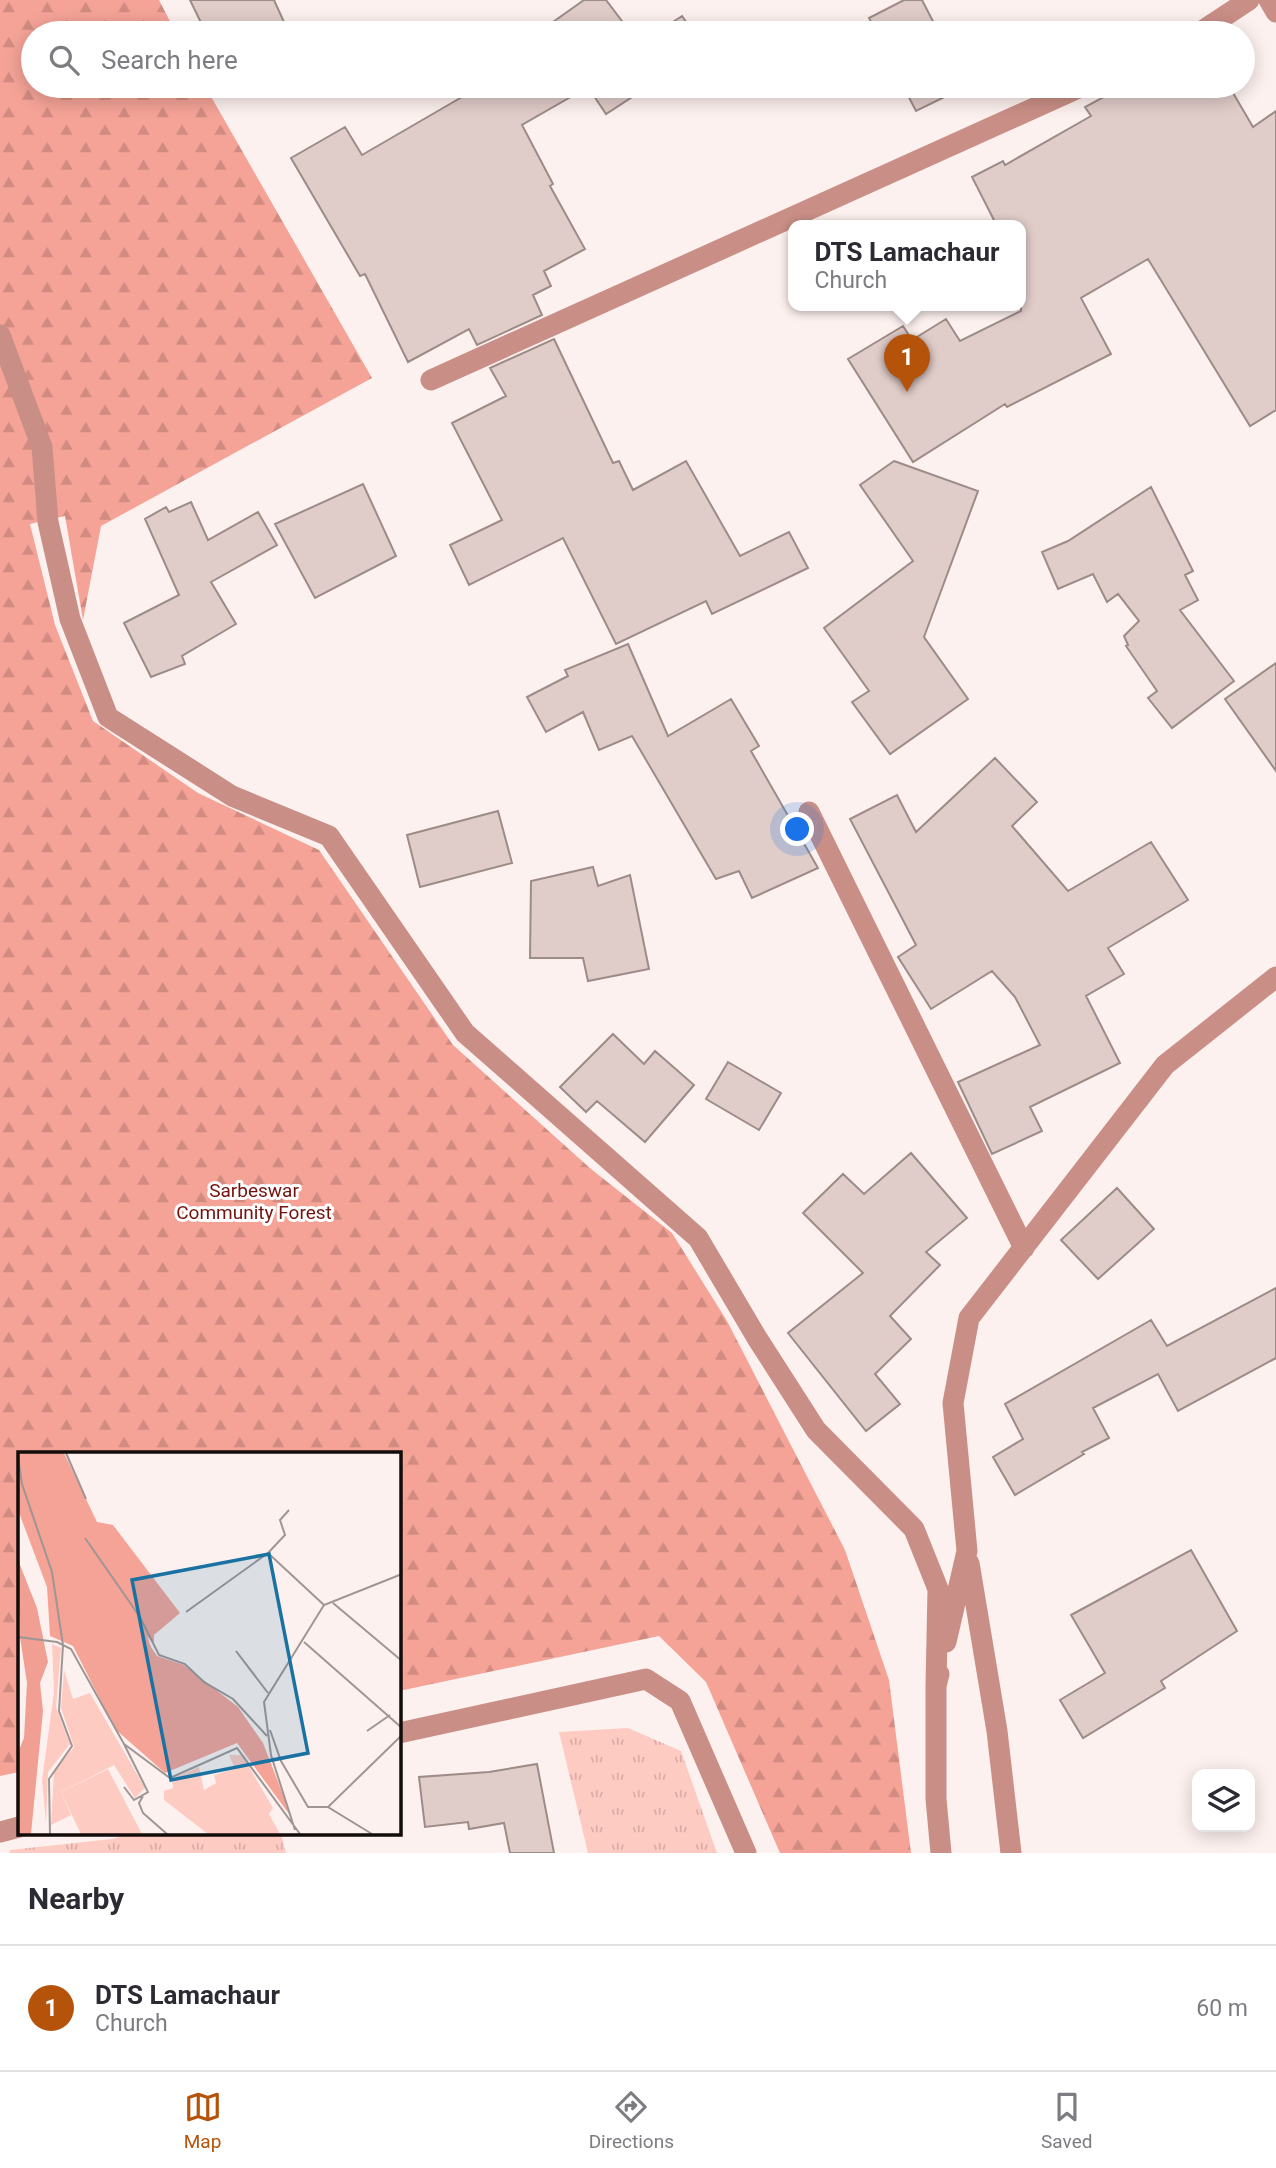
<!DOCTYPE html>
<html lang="en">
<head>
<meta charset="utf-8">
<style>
  :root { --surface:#fff; --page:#f2f2f3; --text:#2b2b33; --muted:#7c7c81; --line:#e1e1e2; --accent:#b45309 }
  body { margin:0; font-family:Roboto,sans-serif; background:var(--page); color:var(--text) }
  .controls { position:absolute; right:21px; bottom:21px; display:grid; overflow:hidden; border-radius:14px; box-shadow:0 4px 18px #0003 }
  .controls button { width:63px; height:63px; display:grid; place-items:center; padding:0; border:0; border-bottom:2px solid var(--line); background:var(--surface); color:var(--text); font:35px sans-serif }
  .you { position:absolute; left:798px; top:830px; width:24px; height:24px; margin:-18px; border:5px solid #fff; border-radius:50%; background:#1a73e8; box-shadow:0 0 0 10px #1a73e833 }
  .badge { display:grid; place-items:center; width:46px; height:46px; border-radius:50%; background:var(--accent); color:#fff; font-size:23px; font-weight:700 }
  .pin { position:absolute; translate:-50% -58px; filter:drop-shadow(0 2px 4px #0008) }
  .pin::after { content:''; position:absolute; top:37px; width:24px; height:21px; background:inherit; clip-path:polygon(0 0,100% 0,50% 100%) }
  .popup { position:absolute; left:788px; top:220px; width:238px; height:91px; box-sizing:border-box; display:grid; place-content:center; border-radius:14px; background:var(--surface); filter:drop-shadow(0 2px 5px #0005); font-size:23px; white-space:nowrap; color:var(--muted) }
  .popup b { font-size:26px; color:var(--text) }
  .popup::after { content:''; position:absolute; left:50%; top:100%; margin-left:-14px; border:14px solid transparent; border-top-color:var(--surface) }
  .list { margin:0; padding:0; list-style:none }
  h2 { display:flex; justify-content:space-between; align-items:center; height:91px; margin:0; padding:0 28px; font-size:30px }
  h2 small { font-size:23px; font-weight:400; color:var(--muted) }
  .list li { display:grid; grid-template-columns:46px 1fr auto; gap:21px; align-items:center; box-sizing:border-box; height:126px; padding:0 28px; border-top:2px solid var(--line) }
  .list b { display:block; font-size:26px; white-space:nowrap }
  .list p { margin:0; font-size:23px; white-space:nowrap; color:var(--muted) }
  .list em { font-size:23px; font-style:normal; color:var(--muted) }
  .icon { flex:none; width:38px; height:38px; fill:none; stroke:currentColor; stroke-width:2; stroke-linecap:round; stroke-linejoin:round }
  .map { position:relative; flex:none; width:1276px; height:1853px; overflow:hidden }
  .search { position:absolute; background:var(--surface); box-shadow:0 4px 18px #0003; left:21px; right:21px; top:21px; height:77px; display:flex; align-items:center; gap:18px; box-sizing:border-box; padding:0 24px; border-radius:38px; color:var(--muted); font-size:26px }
  .sheet { height:217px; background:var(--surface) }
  nav { display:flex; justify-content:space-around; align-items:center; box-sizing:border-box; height:98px; border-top:2px solid var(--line); background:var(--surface); font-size:19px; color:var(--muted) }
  nav a { display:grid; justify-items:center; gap:4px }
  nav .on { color:var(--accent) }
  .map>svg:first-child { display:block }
  .grass { fill:url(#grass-tufts) }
  .forest { fill:url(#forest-firs) }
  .building { fill:#e0ccc9; stroke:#9d8b88; stroke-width:2 }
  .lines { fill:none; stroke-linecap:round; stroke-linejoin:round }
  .minor { stroke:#c98f86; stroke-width:21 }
  .labels { text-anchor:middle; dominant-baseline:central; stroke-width:6; stroke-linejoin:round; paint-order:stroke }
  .park-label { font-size:19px; fill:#73130f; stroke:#fff }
  .inset-road { fill:none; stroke:#9f9594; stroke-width:2 }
  .view { fill:#1972a1; fill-opacity:0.15; stroke:#1972a1; stroke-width:3.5 }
  .inset-edge { fill:none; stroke:#120c0b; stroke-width:3.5 }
</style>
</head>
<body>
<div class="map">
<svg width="1276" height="1853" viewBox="0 0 1276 1853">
  <defs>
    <pattern id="grass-tufts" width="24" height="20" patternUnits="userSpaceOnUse" patternTransform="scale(1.75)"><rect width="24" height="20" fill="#fecbc3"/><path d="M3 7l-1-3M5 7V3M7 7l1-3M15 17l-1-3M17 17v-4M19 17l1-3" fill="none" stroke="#d9ada6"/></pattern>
    <pattern id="forest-firs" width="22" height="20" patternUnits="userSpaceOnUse" patternTransform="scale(1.75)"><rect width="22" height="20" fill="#f5a397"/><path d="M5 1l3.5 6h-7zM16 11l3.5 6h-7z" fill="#d18b81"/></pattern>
  </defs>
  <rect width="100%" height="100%" fill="#fdf1ef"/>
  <path class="grass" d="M628 1728 681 1751 717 1853H588L559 1732Z
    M128 1834H281L286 1853H10V1850L112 1839Z"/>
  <path class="forest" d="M0 0H159L176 33H33V86H205L372 378 101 526 83 620 65 516 30 524 55 625 93 721 198 793 319 850 453 1045 591 1169 672 1233 727 1321 845 1550 889 1680 911 1853H780L706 1682 659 1636 399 1691V1454H19V1772L0 1776Z"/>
  <path class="building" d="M190 0H274L289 33H206Z
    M584 0H606L631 33H550L546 27Z
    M904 0H922L939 33H877L869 18Z
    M682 16 694 33H656Z
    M481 86H649L606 114 588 87 522 125 553 184 550 186 585 249 544 271 551 286 533 295 542 315 477 345 469 329 408 362 365 274 360 276 291 158 345 127 362 155Z
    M903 86H967L916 111Z
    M1124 86H1229L1253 127 1276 111V410L1250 426 1148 259 1081 298 1111 354 1007 407 1005 404 913 462 848 359 903 326 912 340 946 319 960 341 1021 311V226H997L972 177 1003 161 1005 165 1091 116 1085 107Z
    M554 339 613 463 619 461 633 490 686 461 740 556 789 532 808 568 712 614 706 601 616 644 563 538 469 585 450 545 502 520 452 423 506 396 490 368Z
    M894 461 978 491 924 637 968 699 890 754 852 702 869 691 824 628 913 561 860 485Z
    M363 484 396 556 315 598 275 524Z
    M1151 487 1193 571 1185 575 1198 600 1180 610 1234 681 1172 728 1148 698 1157 691 1126 646 1128 645 1124 636 1139 621 1118 594 1107 602 1093 574 1058 589 1042 552 1068 541Z
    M191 502 208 540 258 512 277 545 211 582 236 624 182 656 185 664 151 677 124 623 179 595 145 519 166 507 169 512Z
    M628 644 668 736 731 699 759 746 751 751 818 868 752 898 739 871 716 879 632 736 599 750 583 712 546 732 527 697 568 676 565 670Z
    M1276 663V771L1225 699Z
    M995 758 1037 802 1012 826 1068 891 1151 842 1188 900 1108 948 1124 974 1086 996 1120 1063 1030 1107 1042 1131 992 1154 958 1082 1040 1045 1015 997 992 971 931 1009 898 957 916 945 850 819 897 795 916 832Z
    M498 811 512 863 420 887 407 835Z
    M593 867 598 886 630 875 649 969 588 981 583 958H530L531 881Z
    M613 1034 644 1064 655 1051 694 1085 645 1142 597 1101 586 1112 560 1087Z
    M728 1062 781 1093 759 1130 706 1099Z
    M911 1153 967 1218 926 1252 940 1265 890 1316 911 1339 875 1374 900 1404 866 1431 788 1333 863 1273 803 1213 843 1174 864 1194Z
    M1117 1188 1154 1229 1098 1279 1061 1240Z
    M1276 1288V1358L1178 1411 1158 1374 1093 1408 1109 1438 1082 1452 1084 1454 1015 1495 993 1457 1023 1439 1005 1404 1151 1320 1167 1346Z
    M1191 1550 1237 1631 1161 1681 1165 1688 1083 1738 1060 1700 1105 1673 1071 1615Z
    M537 1764 554 1853H510L504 1823 469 1829 468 1822 425 1827 419 1777 489 1772Z"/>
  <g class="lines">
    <path class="minor" d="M1269 0 1276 12
      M1199 33 1249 0
      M0 335 42 447 48 522 70 619 108 717 232 796 329 836 465 1033 698 1238 757 1338 816 1430 914 1529 938 1589 936 1686
      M431 380 1083 86
      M809 812 1024 1248
      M969 1563 997 1731 1011 1853
      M946 1642 967 1551 953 1403 969 1318 1165 1065 1276 977
      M939 1674 936 1686V1799L941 1853
      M399 1733 646 1679 680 1701 746 1853
      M0 1832 19 1827"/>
  </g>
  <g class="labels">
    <g class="park-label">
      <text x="254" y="1190">Sarbeswar<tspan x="254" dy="22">Community Forest</tspan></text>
    </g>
  </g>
  <g transform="translate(18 1452)">
    <rect width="383" height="383" fill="#fdf1ef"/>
    <path d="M34 192 43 196 38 255 52 292 30 320 28 372 24 328 36 240ZM46 218 55 247 72 241 127 336 117 346 96 313 43 340 53 363 33 373 36 319 56 295 43 256ZM211 303H224L255 356 251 362 262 382H190L146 348V339L155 336 154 327 181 315 186 338 198 331 196 323 217 317Z" fill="#fecbc3"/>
    <path d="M0 1H46L79 70 95 73 162 161 136 183V193L129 184 133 195 139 204 166 213 220 255 245 291 274 366 219 291 147 321 97 277 55 194 32 184 29 135 0 58Z" fill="#f5a397"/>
    <path d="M90 317 124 382H63L43 340Z" fill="#fecbc3"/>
    <path d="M0 108 19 156 30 210 22 231 25 259 13 382H0V300L6 286 9 231 2 185Z" fill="#f19e93"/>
    <path class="inset-road" d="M48 1 68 47M0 5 4 32 34 120 45 193 41 259 54 294 31 327 32 382M67 86 122 165 141 203 167 212 186 230 215 247 249 284M250 101 267 83 262 68 271 58M315 151 384 209M168 160 250 101 306 153M0 185 39 190 53 197 106 292M286 190 384 276M218 199 250 241M252 278 263 309 290 355H310M349 279 372 263M106 335 116 348 130 340 106 292 152 326 219 296 282 382M125 344 121 351 125 361 149 382M277 378 253 303 246 250 306 153 384 122M354 382 310 355 384 283"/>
    <path class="view" d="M251 102 290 301 153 328 114 128Z"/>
    <rect width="383" height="383" class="inset-edge"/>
  </g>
</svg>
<div class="controls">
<button><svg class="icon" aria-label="layers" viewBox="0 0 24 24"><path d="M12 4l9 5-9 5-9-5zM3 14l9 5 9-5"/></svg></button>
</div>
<div class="you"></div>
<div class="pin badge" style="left:907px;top:392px">1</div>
<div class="popup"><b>DTS Lamachaur</b>Church</div>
<div class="search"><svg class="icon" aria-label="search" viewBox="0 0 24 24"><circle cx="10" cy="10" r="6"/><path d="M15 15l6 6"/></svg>Search here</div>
</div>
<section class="sheet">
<h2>Nearby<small></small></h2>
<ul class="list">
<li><span class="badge">1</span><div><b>DTS Lamachaur</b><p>Church</p></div><em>60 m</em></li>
</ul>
</section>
<nav>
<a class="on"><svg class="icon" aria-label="map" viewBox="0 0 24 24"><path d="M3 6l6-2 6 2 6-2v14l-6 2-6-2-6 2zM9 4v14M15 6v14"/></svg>Map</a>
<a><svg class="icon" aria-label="directions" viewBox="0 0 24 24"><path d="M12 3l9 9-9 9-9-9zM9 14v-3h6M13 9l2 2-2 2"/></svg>Directions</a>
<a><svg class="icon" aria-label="saved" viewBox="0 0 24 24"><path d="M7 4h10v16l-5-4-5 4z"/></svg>Saved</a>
</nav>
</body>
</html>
